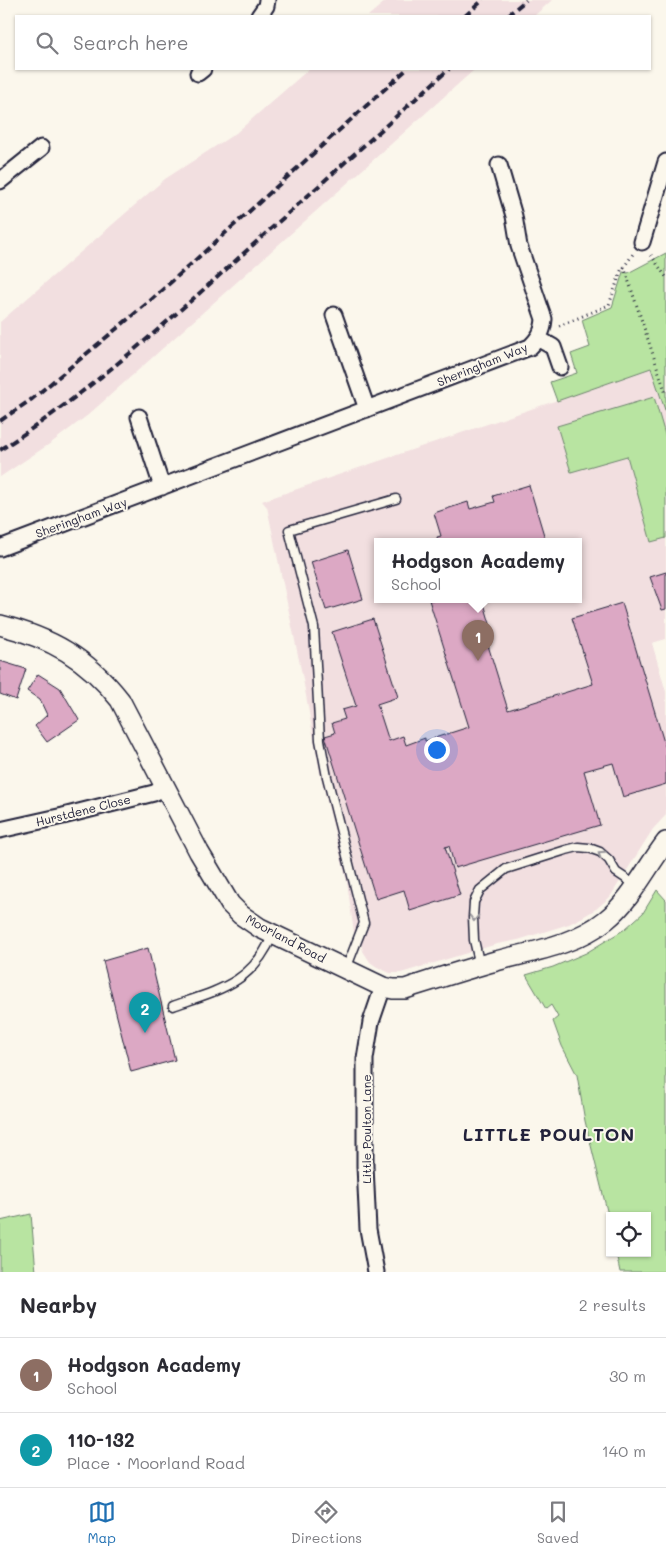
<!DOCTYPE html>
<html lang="en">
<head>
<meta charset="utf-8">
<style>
  :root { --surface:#fff; --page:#f2f2f3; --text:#2b2b33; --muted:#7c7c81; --line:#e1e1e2; --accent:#1f6fb2 }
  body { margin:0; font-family:Mali,sans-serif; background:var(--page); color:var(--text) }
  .controls { position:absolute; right:15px; bottom:15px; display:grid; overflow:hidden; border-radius:0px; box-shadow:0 1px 4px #0004 }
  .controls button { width:45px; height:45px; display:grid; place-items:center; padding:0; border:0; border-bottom:1px solid var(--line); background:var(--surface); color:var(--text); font:25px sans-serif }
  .you { position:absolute; left:436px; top:749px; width:18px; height:18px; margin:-12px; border:4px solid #fff; border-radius:50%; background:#1a73e8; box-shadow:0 0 0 8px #1a73e833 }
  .badge { display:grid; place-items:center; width:32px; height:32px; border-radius:50%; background:var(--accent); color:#fff; font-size:16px; font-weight:700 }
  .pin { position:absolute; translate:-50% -41px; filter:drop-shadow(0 1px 2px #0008) }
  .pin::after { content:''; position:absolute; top:26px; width:18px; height:15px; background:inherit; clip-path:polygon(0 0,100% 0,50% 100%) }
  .popup { position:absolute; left:374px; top:538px; width:208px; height:65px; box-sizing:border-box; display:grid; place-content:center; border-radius:0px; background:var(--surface); filter:drop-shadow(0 1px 4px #0005); font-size:16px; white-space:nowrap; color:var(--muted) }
  .popup b { font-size:19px; color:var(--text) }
  .popup::after { content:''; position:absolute; left:50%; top:100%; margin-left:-10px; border:10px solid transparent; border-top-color:var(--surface) }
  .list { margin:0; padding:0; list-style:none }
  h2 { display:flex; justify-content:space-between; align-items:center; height:65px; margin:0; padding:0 20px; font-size:21px }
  h2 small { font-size:16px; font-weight:400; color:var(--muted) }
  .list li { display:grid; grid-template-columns:32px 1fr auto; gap:15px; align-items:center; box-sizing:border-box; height:75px; padding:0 20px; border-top:1px solid var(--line) }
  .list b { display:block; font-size:19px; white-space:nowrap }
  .list p { margin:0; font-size:16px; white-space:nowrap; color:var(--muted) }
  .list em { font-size:16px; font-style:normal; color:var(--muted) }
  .icon { flex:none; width:28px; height:28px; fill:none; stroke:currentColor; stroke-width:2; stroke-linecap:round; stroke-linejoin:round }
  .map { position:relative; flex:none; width:666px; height:1272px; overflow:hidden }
  .search { position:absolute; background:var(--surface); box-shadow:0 1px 4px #0004; left:15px; right:15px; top:15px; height:55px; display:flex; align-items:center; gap:12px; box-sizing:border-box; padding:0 18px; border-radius:0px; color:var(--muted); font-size:19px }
  .sheet { height:215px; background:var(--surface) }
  nav { display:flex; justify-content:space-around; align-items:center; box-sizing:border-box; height:70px; border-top:1px solid var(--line); background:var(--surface); font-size:14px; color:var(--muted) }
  nav a { display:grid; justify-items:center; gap:2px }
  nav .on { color:var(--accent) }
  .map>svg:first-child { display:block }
  .built { fill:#f2dfe0; fill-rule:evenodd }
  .green { fill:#b8e4a1; stroke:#6d836e }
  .building { fill:#dca8c4; stroke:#22223b }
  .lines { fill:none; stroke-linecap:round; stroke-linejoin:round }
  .service-casing { stroke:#22223b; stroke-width:11 }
  .minor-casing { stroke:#22223b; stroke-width:19 }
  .tertiary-casing { stroke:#22223b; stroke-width:22 }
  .path { stroke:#22223b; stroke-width:3; stroke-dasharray:1 4; stroke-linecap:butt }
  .service { stroke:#fbf7ec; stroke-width:8 }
  .minor { stroke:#fbf7ec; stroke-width:15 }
  .tertiary { stroke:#fbf7ec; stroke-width:19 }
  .rail { stroke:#22223b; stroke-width:4; stroke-dasharray:8 4; stroke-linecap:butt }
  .oneway { stroke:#99979c }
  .labels { text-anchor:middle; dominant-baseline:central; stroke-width:4; stroke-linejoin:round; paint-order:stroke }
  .street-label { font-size:12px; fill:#22223b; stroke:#fbf7ec }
  .district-label { font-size:18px; font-weight:bold; letter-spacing:1px; fill:#22223b; stroke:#fbf7ec }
</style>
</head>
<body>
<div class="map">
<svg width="666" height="1272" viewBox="0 0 666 1272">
  <rect width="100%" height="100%" fill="#fbf7ec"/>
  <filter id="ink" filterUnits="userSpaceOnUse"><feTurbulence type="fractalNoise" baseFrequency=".02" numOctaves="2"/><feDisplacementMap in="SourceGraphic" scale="10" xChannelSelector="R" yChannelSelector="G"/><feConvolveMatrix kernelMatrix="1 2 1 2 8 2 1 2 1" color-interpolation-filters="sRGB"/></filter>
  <g filter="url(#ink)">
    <path class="built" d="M387 0H552L534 16H368Z
      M309 69H475L88 415 51 443 0 477V322L165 179 236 133Z
      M651 368 666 413V639L652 643 666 692V815L653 829 610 897 596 909 581 918 569 924 518 940 497 944 401 973H390L377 967 370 962 363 951 360 940 361 936 354 933 347 882 320 773 303 679 267 507 262 501ZM378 542H578V600H378Z"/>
    <path class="green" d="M666 253V413L651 368 557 401 550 382 577 373 571 354 590 347 582 320 612 307 623 272 628 273Z
      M654 397 666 438V538L651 542 627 456 571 472 557 426Z
      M657 890 666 900V1272H620L616 1253H647V1216H610V1223L585 1121 577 1075 562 1046 553 1021 558 1017 551 1005 546 1009 526 975 553 967 586 953 625 929 643 913Z
      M31 1214 36 1272H0V1221Z"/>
    <path class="building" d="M529 485 546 542H438L437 537 441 536 434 513 468 502 470 509 495 502 493 496Z
      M348 550 363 599 326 610 311 562Z
      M666 572V609L662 610 650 577Z
      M429 600H483L490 624 482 626 508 710 593 684 572 618 622 603 666 749V784L623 797 613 763 584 771 600 825 455 868 449 846 445 847 460 895 410 911 404 890 376 899 325 736 335 733 332 723 345 719 342 710 356 706 332 632 373 619 398 697 377 704 389 741 403 736 406 745 425 738V741L469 727Z
      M0 661 26 669 16 700 0 694Z
      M38 674 60 688 79 720 47 742 35 726 47 715 40 700 27 691Z
      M148 948 175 1060 131 1072 103 961Z"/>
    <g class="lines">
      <g class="service-casing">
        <path id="service" d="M480 966 474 940 473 917 474 902 480 890 506 869 566 850 578 847 589 848 600 852 609 860 616 872 637 886
          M346 969 364 923 327 777 320 740 314 627 289 530 396 499
          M173 1006C219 990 253 983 273 934"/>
      </g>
      <g class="minor-casing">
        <path id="minor" d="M259 16 266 6 267 0
          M198 73 203 69
          M0 181 41 148
          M642 242 666 162
          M334 315 367 409
          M539 339 553 347 560 367
          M139 417 162 487
          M0 548 530 347C539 338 543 332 544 319L519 246 514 216 499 165
          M0 830 63 816 154 793 165 787
          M376 1272 368 1229 365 1166V1059L371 1022 383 987"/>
      </g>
      <g class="tertiary-casing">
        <path id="tertiary" d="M0 625C51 638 87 658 120 700L199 852 230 904 241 915 260 928 383 987 393 989H405C436 979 466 969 496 961 534 951 575 945 606 920 632 899 646 868 666 842"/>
      </g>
      <path class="path" d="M651 255 666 277
        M624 267 666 394
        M559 326 609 305 622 268 624 267 633 254"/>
      <use href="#service" class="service"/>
      <use href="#minor" class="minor"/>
      <use href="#tertiary" class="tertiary"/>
      <path class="rail" d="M465 16 483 0
        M507 16 526 0
        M0 421 32 399 150 301 407 69
        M0 450C88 393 167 323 244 253 312 192 381 130 449 69"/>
    </g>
    <defs><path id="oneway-chevron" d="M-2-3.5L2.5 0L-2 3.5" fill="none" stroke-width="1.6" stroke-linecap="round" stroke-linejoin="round" transform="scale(1.25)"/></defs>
    <g class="oneway">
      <use href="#oneway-chevron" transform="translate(601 854) rotate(-147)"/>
      <use href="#oneway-chevron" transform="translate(474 918) rotate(91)"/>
    </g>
  </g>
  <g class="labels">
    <g class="street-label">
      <text transform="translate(482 364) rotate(-22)">Sheringham Way</text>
      <text transform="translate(81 517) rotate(-20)">Sheringham Way</text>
      <text transform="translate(83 810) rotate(-14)">Hurstdene Close</text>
      <text transform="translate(286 938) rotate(28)">Moorland Road</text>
      <text transform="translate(366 1129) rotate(-90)">Little Poulton Lane</text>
    </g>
    <g class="district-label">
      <text x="549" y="1134">LITTLE POULTON</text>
    </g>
  </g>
</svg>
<div class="controls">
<button><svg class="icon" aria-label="locate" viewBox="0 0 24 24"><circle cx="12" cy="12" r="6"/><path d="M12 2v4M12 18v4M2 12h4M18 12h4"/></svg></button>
</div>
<div class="you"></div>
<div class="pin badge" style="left:478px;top:661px;background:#8d6e63">1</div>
<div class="popup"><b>Hodgson Academy</b>School</div>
<div class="pin badge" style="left:145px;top:1033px;background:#0f9aa8">2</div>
<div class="search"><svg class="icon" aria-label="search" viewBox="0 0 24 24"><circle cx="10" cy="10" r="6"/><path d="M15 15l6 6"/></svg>Search here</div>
</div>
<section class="sheet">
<h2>Nearby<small>2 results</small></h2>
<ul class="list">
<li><span class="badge" style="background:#8d6e63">1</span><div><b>Hodgson Academy</b><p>School</p></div><em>30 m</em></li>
<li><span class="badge" style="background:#0f9aa8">2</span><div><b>110-132</b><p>Place · Moorland Road</p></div><em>140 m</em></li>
</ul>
</section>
<nav>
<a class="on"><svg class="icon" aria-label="map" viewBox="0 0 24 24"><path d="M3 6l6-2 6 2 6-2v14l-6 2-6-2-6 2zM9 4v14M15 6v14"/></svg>Map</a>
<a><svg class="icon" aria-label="directions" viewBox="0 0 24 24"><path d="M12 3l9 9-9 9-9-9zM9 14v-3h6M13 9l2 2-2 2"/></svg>Directions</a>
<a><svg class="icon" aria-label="saved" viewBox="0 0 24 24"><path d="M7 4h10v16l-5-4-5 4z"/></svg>Saved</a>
</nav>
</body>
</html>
